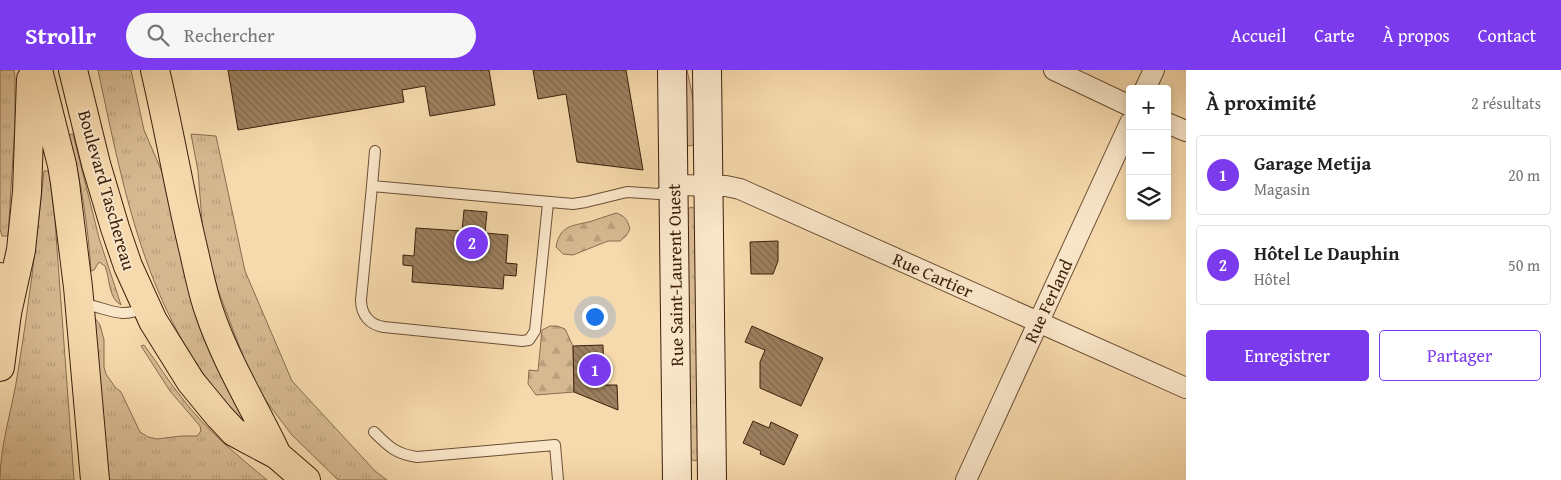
<!DOCTYPE html>
<html lang="fr">
<head>
<meta charset="utf-8">
<style>
  :root { --surface:#fff; --page:#f6f6f6; --text:#222; --muted:#767676; --line:#e0e0e0; --accent:#7c3aed }
  body { margin:0; font-family:"Gentium Book Plus",serif; background:var(--page); color:var(--text) }
  .controls { position:absolute; right:15px; top:15px; display:grid; overflow:hidden; border-radius:5px; box-shadow:0 2px 8px #0003 }
  .controls button { width:45px; height:45px; display:grid; place-items:center; padding:0; border:0; border-bottom:1px solid var(--line); background:var(--surface); color:var(--text); font:25px sans-serif }
  .you { position:absolute; left:594px; top:246px; width:18px; height:18px; margin:-12px; border:4px solid #fff; border-radius:50%; background:#1a73e8; box-shadow:0 0 0 8px #1a73e833 }
  .badge { display:grid; place-items:center; width:32px; height:32px; border-radius:50%; background:var(--accent); color:#fff; font-size:16px; font-weight:700 }
  .pin { position:absolute; translate:-50% -50%; border:2px solid #fff; box-shadow:0 1px 5px #0006 }
  .list { margin:0; padding:0; list-style:none }
  h2 { display:flex; justify-content:space-between; align-items:center; height:65px; margin:0; padding:0 20px; font-size:21px }
  h2 small { font-size:16px; font-weight:400; color:var(--muted) }
  .list li { display:grid; grid-template-columns:32px 1fr auto; gap:15px; align-items:center; box-sizing:border-box; height:80px; margin:0 10px 10px; padding:0 10px; border:1px solid var(--line); border-radius:5px }
  .list b { display:block; font-size:19px; white-space:nowrap }
  .list p { margin:0; font-size:16px; white-space:nowrap; color:var(--muted) }
  .list em { font-size:16px; font-style:normal; color:var(--muted) }
  .actions { display:flex; gap:10px; padding:15px 20px }
  .actions a { flex:1; padding:11px 0; border:1px solid var(--accent); border-radius:5px; text-align:center; font-size:18px; color:var(--accent) }
  .actions .main { background:var(--accent); color:#fff }
  .icon { flex:none; width:28px; height:28px; fill:none; stroke:currentColor; stroke-width:2; stroke-linecap:round; stroke-linejoin:round }
  .map { position:relative; flex:none; width:1186px; height:410px; overflow:hidden }
  header { display:flex; align-items:center; gap:30px; box-sizing:border-box; height:70px; padding:0 25px; background:var(--accent); color:#fff }
  header strong { font-size:24px }
  nav { display:flex; gap:28px; margin-inline-start:auto; font-size:18px }
  .search { width:350px; height:45px; background:var(--page); display:flex; align-items:center; gap:12px; box-sizing:border-box; padding:0 18px; border-radius:28px; color:var(--muted); font-size:19px }
  main { display:flex }
  aside { flex:1; background:var(--surface) }
  .map>svg:first-child { display:block }
  .grass { fill:url(#grass-tufts); stroke:#8a6c4e }
  .forest { fill:url(#forest-firs); stroke:#8a6c4e }
  .building { fill:url(#building-back-hatch); stroke:#3d1f0b }
  .lines { fill:none; stroke-linecap:round; stroke-linejoin:round }
  .lane-casing { stroke:#6b4e33; stroke-width:12 }
  .street-casing { stroke:#6b4e33; stroke-width:22 }
  .secondary-casing { stroke:#3d1f0b; stroke-width:30 }
  .primary-casing { stroke:#3d1f0b; stroke-width:30 }
  .highway-casing { stroke:#3d1f0b; stroke-width:30 }
  .lane { stroke:#f9e6c9; stroke-width:10 }
  .street { stroke:#f9e6c9; stroke-width:20 }
  .secondary { stroke:#f9e6c9; stroke-width:28 }
  .primary { stroke:#f6d9ac; stroke-width:28 }
  .highway { stroke:#f6d9ac; stroke-width:28 }
  .labels { text-anchor:middle; dominant-baseline:central; stroke-width:4; stroke-linejoin:round; paint-order:stroke }
  .street-label { font-size:18px; fill:#3d1f0b; stroke:#f9e6c9 }
</style>
</head>
<body>
<header>
<strong>Strollr</strong>
<div class="search"><svg class="icon" aria-label="search" viewBox="0 0 24 24"><circle cx="10" cy="10" r="6"/><path d="M15 15l6 6"/></svg>Rechercher</div>
<nav><a>Accueil</a><a>Carte</a><a>À propos</a><a>Contact</a></nav>
</header>
<main>
<div class="map">
<svg width="1186" height="410" viewBox="0 0 1186 410">
  <defs>
    <pattern id="grass-tufts" width="24" height="20" patternUnits="userSpaceOnUse" patternTransform="scale(1.25)"><rect width="24" height="20" fill="#d7b991"/><path d="M3 7l-1-3M5 7V3M7 7l1-3M15 17l-1-3M17 17v-4M19 17l1-3" fill="none" stroke="#b99f7c"/></pattern>
    <pattern id="forest-firs" width="22" height="20" patternUnits="userSpaceOnUse" patternTransform="scale(1.25)"><rect width="22" height="20" fill="#d7b991"/><path d="M5 1l3.5 6h-7zM16 11l3.5 6h-7z" fill="#b99f7c"/></pattern>
    <pattern id="building-back-hatch" width="6" height="6" patternUnits="userSpaceOnUse" patternTransform="scale(1.25)"><rect width="6" height="6" fill="#9d805f"/><path d="M-1 5l2 2M0 0l6 6M5-1l2 2" fill="none" stroke="#81684d"/></pattern>
  </defs>
  <rect width="100%" height="100%" fill="#f6d9ac"/>
  <filter id="stains"><feTurbulence type="fractalNoise" baseFrequency=".004" numOctaves="4"/><feColorMatrix values="0 0 0 0 .2 0 0 0 0 .09 0 0 0 0 .02 0 0 0 .5 -.17"/></filter>
  <radialGradient id="worn" r=".72"><stop offset=".6" stop-color="#630" stop-opacity="0"/><stop offset="1" stop-color="#630" stop-opacity=".3"/></radialGradient>
  <path class="grass" d="M0 0H14L15 8V54L8 166H2L0 159Z
    M98 0H131L144 60 165 109 210 282 229 320 246 349 243 351C148 255 125 126 98 0Z
    M684 0H687L696 42V75L687 76 685 74Z
    M73 64 99 168 121 235C108 228 110 208 105 196L99 192 94 200 91 201C88 155 81 110 69 65Z
    M191 64 216 66 245 201 292 311 375 401 387 410H338L292 365 260 323 249 302 218 220 203 164 198 101Z
    M44 101H49L55 151 74 410H0C0 374 13 337 18 301 29 234 37 168 44 101Z
    M691 137 696 139 700 387 695 391 690 389 686 140Z
    M95 248 100 255 104 270V297L106 304 115 317 121 322 140 362 148 367 157 369 181 366H197L201 361 200 356 170 321 141 276 144 275C157 292 168 311 182 328 206 360 237 385 267 410H106L92 250Z"/>
  <path class="forest" d="M616 143C625 146 627 149 630 159L626 166 620 171H608L573 185 563 184 556 177C560 154 574 156 592 151 600 148 608 146 616 143Z
    M550 256H557L565 259 573 276 574 322 536 325 528 314 529 300 538 301 542 260Z"/>
  <path class="building" d="M228 0H489L495 35 430 46 425 16 402 20 404 32 238 60Z
    M533 0H626L643 100 577 92 566 24 538 29Z
    M464 140 487 142 485 163 508 165 506 193 517 194 516 206 504 205 503 219 412 212 413 196 403 195V185L414 186 416 158 462 161Z
    M778 171V191L773 204H751L750 172Z
    M752 256 823 288 801 336 760 318V292L765 280 745 272Z
    M603 275 604 315H617L618 340 574 322 573 276Z
    M753 351 769 358 771 352 798 365 784 395 760 384 761 381 743 373Z"/>
  <g class="lines">
    <g class="lane-casing">
      <path id="lane" d="M372 116 375 81
        M548 133 535 261 529 270 522 271 384 257C370 255 361 245 361 230L372 116 573 134 586 132 627 122 659 124 671 117
        M82 234C105 236 120 251 145 237
        M374 362C389 377 396 384 417 387L555 375 558 410"/>
    </g>
    <g class="street-casing">
      <path id="street" d="M1054 0 1130 36
        M1145 19 1154 0
        M1167 53 1186 61
        M674 115 726 116 740 119 1186 318
        M966 410 1130 53"/>
    </g>
    <g class="secondary-casing">
      <path id="secondary" d="M672 0 677 410
        M707 0 712 410"/>
    </g>
    <g class="primary-casing">
      <path id="primary" d="M0 207 7 243 0 297"/>
    </g>
    <g class="highway-casing">
      <path id="highway" d="M38 0 62 95 65 113 78 217 95 410
        M73 0 96 94 115 158 128 196 153 251 191 312 219 346 234 362 277 385 306 410
        M155 0C169 59 179 119 193 178 198 199 202 221 209 241 226 292 254 336 277 385
        M7 243 21 180 27 122 31 9"/>
    </g>
    <use href="#lane" class="lane"/>
    <use href="#street" class="street"/>
    <use href="#secondary" class="secondary"/>
    <use href="#primary" class="primary"/>
    <use href="#highway" class="highway"/>
  </g>
  <g class="labels">
    <g class="street-label">
      <text transform="translate(107 120) rotate(74)">Boulevard Taschereau</text>
      <text transform="translate(675 205) rotate(-91)">Rue Saint-Laurent Ouest</text>
      <text transform="translate(933 205) rotate(24)">Rue Cartier</text>
      <text transform="translate(1048 231) rotate(-65)">Rue Ferland</text>
    </g>
  </g>
  <rect width="100%" height="100%" filter="url(#stains)"/>
  <rect width="100%" height="100%" fill="url(#worn)"/>
</svg>
<div class="controls">
<button>+</button>
<button>−</button>
<button><svg class="icon" aria-label="layers" viewBox="0 0 24 24"><path d="M12 4l9 5-9 5-9-5zM3 14l9 5 9-5"/></svg></button>
</div>
<div class="you"></div>
<div class="pin badge" style="left:595px;top:300px">1</div>
<div class="pin badge" style="left:472px;top:173px">2</div>
</div>
<aside>
<h2>À proximité<small>2 résultats</small></h2>
<ul class="list">
<li><span class="badge">1</span><div><b>Garage Metija</b><p>Magasin</p></div><em>20 m</em></li>
<li><span class="badge">2</span><div><b>Hôtel Le Dauphin</b><p>Hôtel</p></div><em>50 m</em></li>
</ul>
<div class="actions"><a class="main">Enregistrer</a><a>Partager</a></div>
</aside>
</main>
</body>
</html>
